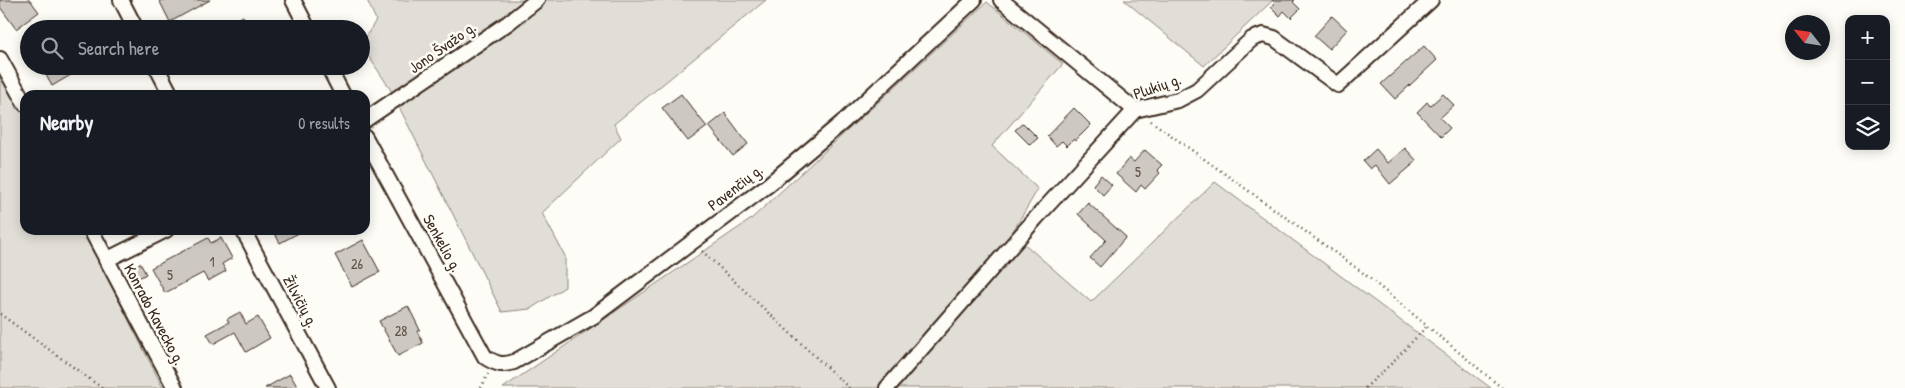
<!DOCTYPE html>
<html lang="en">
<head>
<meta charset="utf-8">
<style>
  :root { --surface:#171b24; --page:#242831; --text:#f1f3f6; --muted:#9ea1a6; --line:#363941 }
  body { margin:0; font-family:"Patrick Hand",sans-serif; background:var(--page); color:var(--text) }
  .controls { position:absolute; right:15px; top:15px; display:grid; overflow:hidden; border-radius:10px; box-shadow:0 2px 12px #0003 }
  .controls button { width:45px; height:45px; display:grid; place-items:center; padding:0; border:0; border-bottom:1px solid var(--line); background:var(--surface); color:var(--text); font:25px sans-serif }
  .compass { position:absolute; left:1785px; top:15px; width:45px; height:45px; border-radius:50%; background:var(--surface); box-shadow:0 2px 12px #0003; rotate:300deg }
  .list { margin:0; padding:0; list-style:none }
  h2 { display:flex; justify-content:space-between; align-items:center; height:65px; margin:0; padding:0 20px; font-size:21px }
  h2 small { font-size:16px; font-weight:400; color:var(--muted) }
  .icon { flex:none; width:28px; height:28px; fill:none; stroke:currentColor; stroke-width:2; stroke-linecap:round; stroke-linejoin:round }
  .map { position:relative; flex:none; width:1905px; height:388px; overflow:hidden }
  .search { position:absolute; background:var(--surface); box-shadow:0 2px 12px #0003; left:20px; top:20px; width:350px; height:55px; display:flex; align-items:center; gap:12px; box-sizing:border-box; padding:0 18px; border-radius:28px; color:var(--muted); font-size:19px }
  .panel { position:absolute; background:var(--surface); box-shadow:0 2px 12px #0003; left:20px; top:90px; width:350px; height:145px; border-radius:15px }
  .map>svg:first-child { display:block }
  .green { fill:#e1ded7; stroke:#8e847a }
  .building { fill:#cdc8c2; stroke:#3b2a1e }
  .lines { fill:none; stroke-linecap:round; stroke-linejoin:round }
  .minor-casing { stroke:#3b2a1e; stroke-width:18 }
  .path { stroke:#3b2a1e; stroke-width:2.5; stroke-dasharray:1 4; stroke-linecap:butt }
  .minor { stroke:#fdfcf7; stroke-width:14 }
  .labels { text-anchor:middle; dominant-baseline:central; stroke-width:5; stroke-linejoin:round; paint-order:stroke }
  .number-label { font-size:14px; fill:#605247 }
  .street-label { font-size:16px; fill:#3b2a1e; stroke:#fdfcf7 }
</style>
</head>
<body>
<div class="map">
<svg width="1905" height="388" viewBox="0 0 1905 388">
  <rect width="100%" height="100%" fill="#fdfcf7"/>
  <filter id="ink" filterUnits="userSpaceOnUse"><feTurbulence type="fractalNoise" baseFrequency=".02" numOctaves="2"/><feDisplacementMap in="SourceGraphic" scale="10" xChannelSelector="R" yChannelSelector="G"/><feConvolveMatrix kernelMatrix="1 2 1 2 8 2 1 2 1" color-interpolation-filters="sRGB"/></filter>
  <g filter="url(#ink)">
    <path class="green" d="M367 0H766L614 124 621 138 542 213 565 256V287L530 309 502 312 389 87 361 45 376 20Z
      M1124 0H1273L1204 66Z
      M987 2 1063 64 992 146 1038 189 1012 233 1091 302 1215 182 1491 388H503L750 220Z
      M0 68 25 117V230H83L163 388H0Z"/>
    <path class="building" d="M0 0H30L39 12 16 29 0 7Z
      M159 0H210L170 22Z
      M1272 0H1295L1293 2 1300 9 1291 18 1284 11 1280 16 1271 7 1275 3Z
      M243 16 249 29H219Z
      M1332 16 1347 30 1329 49 1314 36Z
      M1424 46 1437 60 1395 99 1381 84Z
      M41 66H86L52 86Z
      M681 94 707 127 688 141 662 108Z
      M1443 94 1454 105 1440 118 1450 128 1441 137 1417 112 1427 102 1430 106Z
      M1074 108 1091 125 1075 141 1074 139 1067 146 1062 141 1056 146 1047 136Z
      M725 113 748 144 733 156 709 126Z
      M1023 123 1038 138 1030 145 1015 130Z
      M1405 148 1417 161 1390 184 1375 165 1370 169 1363 161 1376 149 1388 163Z
      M1145 150 1162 165 1157 170 1160 173 1145 189 1141 185 1136 192 1116 174 1129 158 1134 162Z
      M1101 175 1112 185 1103 195 1093 185Z
      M1088 203 1126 237 1100 267 1090 258 1106 240 1078 214Z
      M273 230H304L280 243Z
      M208 238 211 243 221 238 232 258 222 264 226 271 208 281 203 273 165 293 151 268Z
      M363 240 380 272 352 287 335 255Z
      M140 263 146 274 137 279 131 269Z
      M408 306 420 330 417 331 423 343 398 356 379 321Z
      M240 312 246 324 258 317 270 338 246 352 235 332 213 344 207 334 229 322 227 319Z
      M290 374 298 388H265Z"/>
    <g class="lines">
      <g class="minor-casing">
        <path id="minor" d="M121 0 136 29
          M293 0 308 29
          M1001 0 1135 110
          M0 59 25 104
          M156 66 171 95
          M328 66 343 95
          M365 120 508 23 537 0
          M365 137 485 357C496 364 502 366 514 362L594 316 768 185 844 121 974 0
          M91 230 175 388
          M243 230 328 388
          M106 260 166 230
          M887 388 1036 218 1135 110 1178 100 1197 90 1252 39 1263 35 1274 38 1338 85 1431 0"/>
      </g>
      <path class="path" d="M1151 121 1362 272 1502 388
        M702 251 849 388
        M0 314 102 388
        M481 388 488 374
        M1365 388 1392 363 1427 326"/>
      <use href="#minor" class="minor"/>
    </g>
  </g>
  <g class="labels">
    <g class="number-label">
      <text x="1138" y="171">5</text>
      <text x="212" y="261">1</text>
      <text x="357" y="263">26</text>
      <text x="170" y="274">5</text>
      <text x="401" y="330">28</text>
    </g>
    <g class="street-label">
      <text transform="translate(442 47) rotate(-35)">Jono Švažo g.</text>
      <text transform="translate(1157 86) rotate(-19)">Plukių g.</text>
      <text transform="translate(735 187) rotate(-38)">Pavenčių g.</text>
      <text transform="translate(443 243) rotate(61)">Senkelio g.</text>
      <text transform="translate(301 301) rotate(62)">Žilvičių g.</text>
      <text transform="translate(155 314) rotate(62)">Konrado Kavecko g.</text>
    </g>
  </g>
</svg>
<div class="controls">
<button>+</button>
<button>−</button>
<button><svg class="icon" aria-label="layers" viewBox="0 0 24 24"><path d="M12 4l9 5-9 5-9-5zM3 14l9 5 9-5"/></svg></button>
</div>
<svg class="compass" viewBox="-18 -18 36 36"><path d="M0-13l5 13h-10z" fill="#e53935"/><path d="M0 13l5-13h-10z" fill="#9ea1a6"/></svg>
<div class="search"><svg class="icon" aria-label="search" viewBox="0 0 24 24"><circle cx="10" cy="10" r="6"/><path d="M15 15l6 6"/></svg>Search here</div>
<section class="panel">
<h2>Nearby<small>0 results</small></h2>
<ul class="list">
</ul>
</section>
</div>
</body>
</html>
